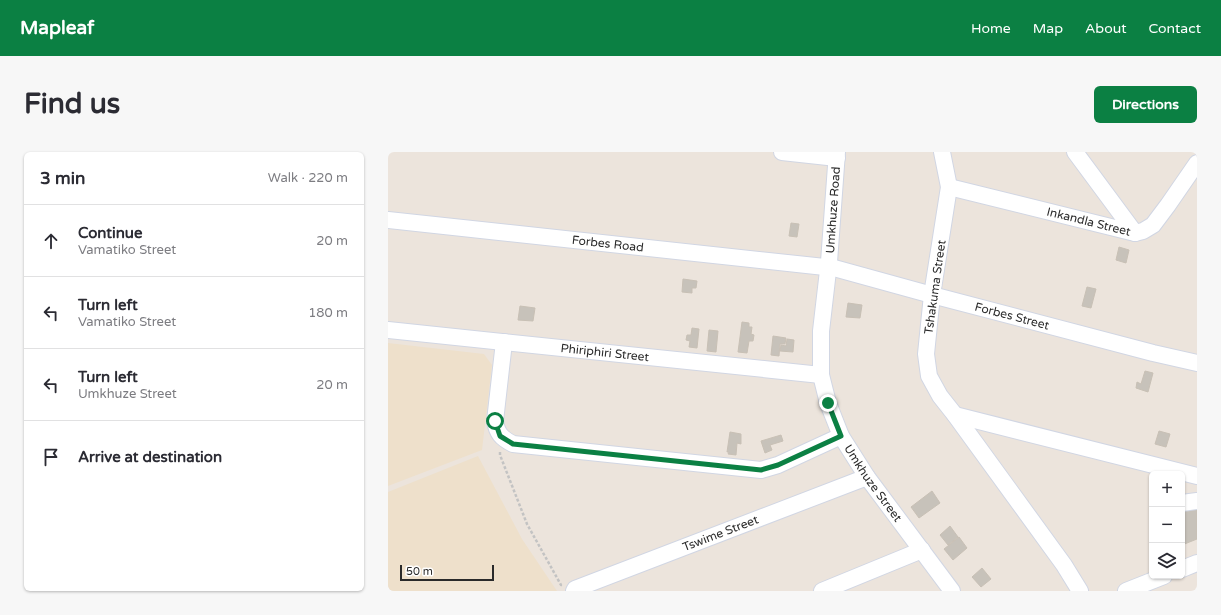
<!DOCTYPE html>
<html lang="en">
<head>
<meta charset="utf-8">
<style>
  :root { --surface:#fff; --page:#f7f7f7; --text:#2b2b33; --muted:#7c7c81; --line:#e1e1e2; --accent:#0b8043 }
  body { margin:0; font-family:"Varela Round",sans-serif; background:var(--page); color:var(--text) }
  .controls { position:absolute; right:12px; bottom:12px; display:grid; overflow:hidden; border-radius:6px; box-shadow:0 1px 3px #0004 }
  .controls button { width:36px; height:36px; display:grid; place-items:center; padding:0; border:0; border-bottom:1px solid var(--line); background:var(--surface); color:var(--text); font:20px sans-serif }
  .scale { position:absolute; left:12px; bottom:10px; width:94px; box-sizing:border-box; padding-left:4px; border:2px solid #2a2a2a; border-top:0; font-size:11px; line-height:14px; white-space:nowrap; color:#2a2a2a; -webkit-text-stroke:3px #fff; paint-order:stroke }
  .stop { position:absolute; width:12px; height:12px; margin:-9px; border:3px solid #0b8043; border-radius:50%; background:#fff }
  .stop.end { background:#0b8043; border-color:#fff; box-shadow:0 1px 4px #0008 }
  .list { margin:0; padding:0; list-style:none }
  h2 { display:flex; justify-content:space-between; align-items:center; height:52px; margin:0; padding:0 16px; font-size:17px }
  h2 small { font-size:13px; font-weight:400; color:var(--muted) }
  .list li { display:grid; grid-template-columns:26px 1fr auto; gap:12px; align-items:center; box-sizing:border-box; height:72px; padding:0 16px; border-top:1px solid var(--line) }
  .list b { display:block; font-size:15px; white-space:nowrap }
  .list p { margin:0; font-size:13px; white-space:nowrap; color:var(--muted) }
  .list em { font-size:13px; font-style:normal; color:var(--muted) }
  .icon { flex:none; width:22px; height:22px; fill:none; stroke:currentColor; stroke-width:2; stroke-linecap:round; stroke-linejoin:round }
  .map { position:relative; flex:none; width:809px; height:439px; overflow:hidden; border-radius:6px }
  header { display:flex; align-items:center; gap:24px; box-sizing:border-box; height:56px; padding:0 20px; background:var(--accent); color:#fff }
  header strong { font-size:19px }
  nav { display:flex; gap:22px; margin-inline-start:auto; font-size:14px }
  .intro { display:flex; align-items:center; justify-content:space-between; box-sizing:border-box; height:96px; padding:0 24px }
  h1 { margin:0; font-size:28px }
  .button { padding:10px 18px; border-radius:6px; background:var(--accent); color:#fff; font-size:14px; font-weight:700 }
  main { display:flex; gap:24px; padding:0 24px }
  aside { flex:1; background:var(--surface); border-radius:6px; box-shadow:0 1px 3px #0004 }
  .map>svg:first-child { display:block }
  .education { fill:#eee0cb }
  .building { fill:#c7c2ba; stroke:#c8c0b5 }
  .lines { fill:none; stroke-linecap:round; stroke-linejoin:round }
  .minor-casing { stroke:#d1d6e3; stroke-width:18 }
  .path { stroke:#c3c3c3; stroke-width:2.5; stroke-dasharray:3 2; stroke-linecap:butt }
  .minor { stroke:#fff; stroke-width:16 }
  .route { stroke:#0b8043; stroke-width:5 }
  .labels { text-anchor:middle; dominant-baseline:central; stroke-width:4; stroke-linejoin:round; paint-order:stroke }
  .street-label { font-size:12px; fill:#2a2a2a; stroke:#fff }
</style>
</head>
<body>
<header>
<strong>Mapleaf</strong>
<nav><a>Home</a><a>Map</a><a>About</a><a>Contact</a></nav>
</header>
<div class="intro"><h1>Find us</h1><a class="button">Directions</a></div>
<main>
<aside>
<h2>3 min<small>Walk · 220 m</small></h2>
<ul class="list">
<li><svg class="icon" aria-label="ahead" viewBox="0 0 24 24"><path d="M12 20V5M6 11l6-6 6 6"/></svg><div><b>Continue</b><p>Vamatiko Street</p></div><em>20 m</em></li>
<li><svg class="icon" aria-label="left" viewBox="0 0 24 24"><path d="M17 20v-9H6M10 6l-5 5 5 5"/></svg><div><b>Turn left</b><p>Vamatiko Street</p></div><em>180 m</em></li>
<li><svg class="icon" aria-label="left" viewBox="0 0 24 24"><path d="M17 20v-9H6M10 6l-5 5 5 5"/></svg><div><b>Turn left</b><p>Umkhuze Street</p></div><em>20 m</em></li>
<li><svg class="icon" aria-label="arrive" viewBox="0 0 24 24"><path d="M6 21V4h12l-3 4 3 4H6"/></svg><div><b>Arrive at destination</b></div></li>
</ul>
</aside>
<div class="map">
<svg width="809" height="439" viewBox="0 0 809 439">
  <rect width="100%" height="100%" fill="#ece4dc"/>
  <path class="education" d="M0 191 96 202 104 213 94 298 0 334Z
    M90 304 134 387 169 439H0V340Z"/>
  <path class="building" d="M403 71 411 72 409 85 401 84Z
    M731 95 741 98 738 111 728 108Z
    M295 127 309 129 308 136H304V141L294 140Z
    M699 135 708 137 703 156 694 154Z
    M460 151 474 153 472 166 458 165Z
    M132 154 147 156 145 169 130 168Z
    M354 170 361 171V175H364L363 182 366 183 365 189H361L359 201 350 200Z
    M304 176 311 177 309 196 301 195 302 189 298 188 299 183H303Z
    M321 178 330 179 328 200 319 199Z
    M385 184 398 186 397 192H392L391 204 383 203Z
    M399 187 406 188 405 200 392 199 393 193 398 194Z
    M757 219 765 221 760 240 748 236 749 230 753 232Z
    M771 279 782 282 778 295 767 292Z
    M342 280 353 282V292L349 291 348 303 340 302 341 300H339Z
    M393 283 395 289 382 293 384 298 377 301 373 289Z
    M544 339 552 351 531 366 523 355Z
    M809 354V387L794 393V361Z
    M562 374 570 385 560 393 552 383Z
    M571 385 579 396 565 408 556 397Z
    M594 416 603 427 593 435 584 425Z"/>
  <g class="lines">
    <g class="minor-casing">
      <g id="minor">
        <path d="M394 0 449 6"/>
        <path id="s1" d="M449 0 441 110 433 179V223L440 251 453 284 479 325 564 439"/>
        <path d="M554 0 561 35 544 143 538 202 541 224 552 244 567 263 676 413 692 439"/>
        <path d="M687 0 747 81"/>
        <path id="s2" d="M561 35 747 81 755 79 765 73 780 53 809 11"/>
        <path id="s3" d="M0 68 446 116 544 143 765 201 809 211"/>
        <path id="s4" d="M0 178 433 223"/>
        <path d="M116 190 107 269C109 281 113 286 125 292L373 318 390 313 453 284"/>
        <path d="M567 263 809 324"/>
        <path d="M794 351 809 349"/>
        <path d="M794 417 809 411"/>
        <path id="s5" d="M186 439 187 437 479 325"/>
        <path d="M434 439 534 398"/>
        <path d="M738 439 776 424"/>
      </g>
    </g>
    <path class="path" d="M112 300V303L139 372 173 433H175"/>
    <use href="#minor" class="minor"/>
  </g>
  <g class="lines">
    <path class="route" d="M107 269 112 284 125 292 373 318 390 313 453 284 440 251"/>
  </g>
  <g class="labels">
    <g class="street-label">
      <text transform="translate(445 58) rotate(-86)">Umkhuze Road</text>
      <text stroke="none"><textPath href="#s2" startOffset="144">Inkandla Street</textPath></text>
      <text stroke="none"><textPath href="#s3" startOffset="221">Forbes Road</textPath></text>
      <text transform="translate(547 135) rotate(-82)">Tshakuma Street</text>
      <text stroke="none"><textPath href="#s3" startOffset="633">Forbes Street</textPath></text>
      <text stroke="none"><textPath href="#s4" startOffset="218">Phiriphiri Street</textPath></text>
      <text stroke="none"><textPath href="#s1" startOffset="345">Umkhuze Street</textPath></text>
      <text stroke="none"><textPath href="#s5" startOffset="158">Tswime Street</textPath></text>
    </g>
  </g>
</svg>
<div class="controls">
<button>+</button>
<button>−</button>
<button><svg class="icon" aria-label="layers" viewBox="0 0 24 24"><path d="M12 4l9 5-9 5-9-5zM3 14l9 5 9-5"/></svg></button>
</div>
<div class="scale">50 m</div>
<div class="stop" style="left:107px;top:269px"></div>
<div class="stop end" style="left:440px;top:251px"></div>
</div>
</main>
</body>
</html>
